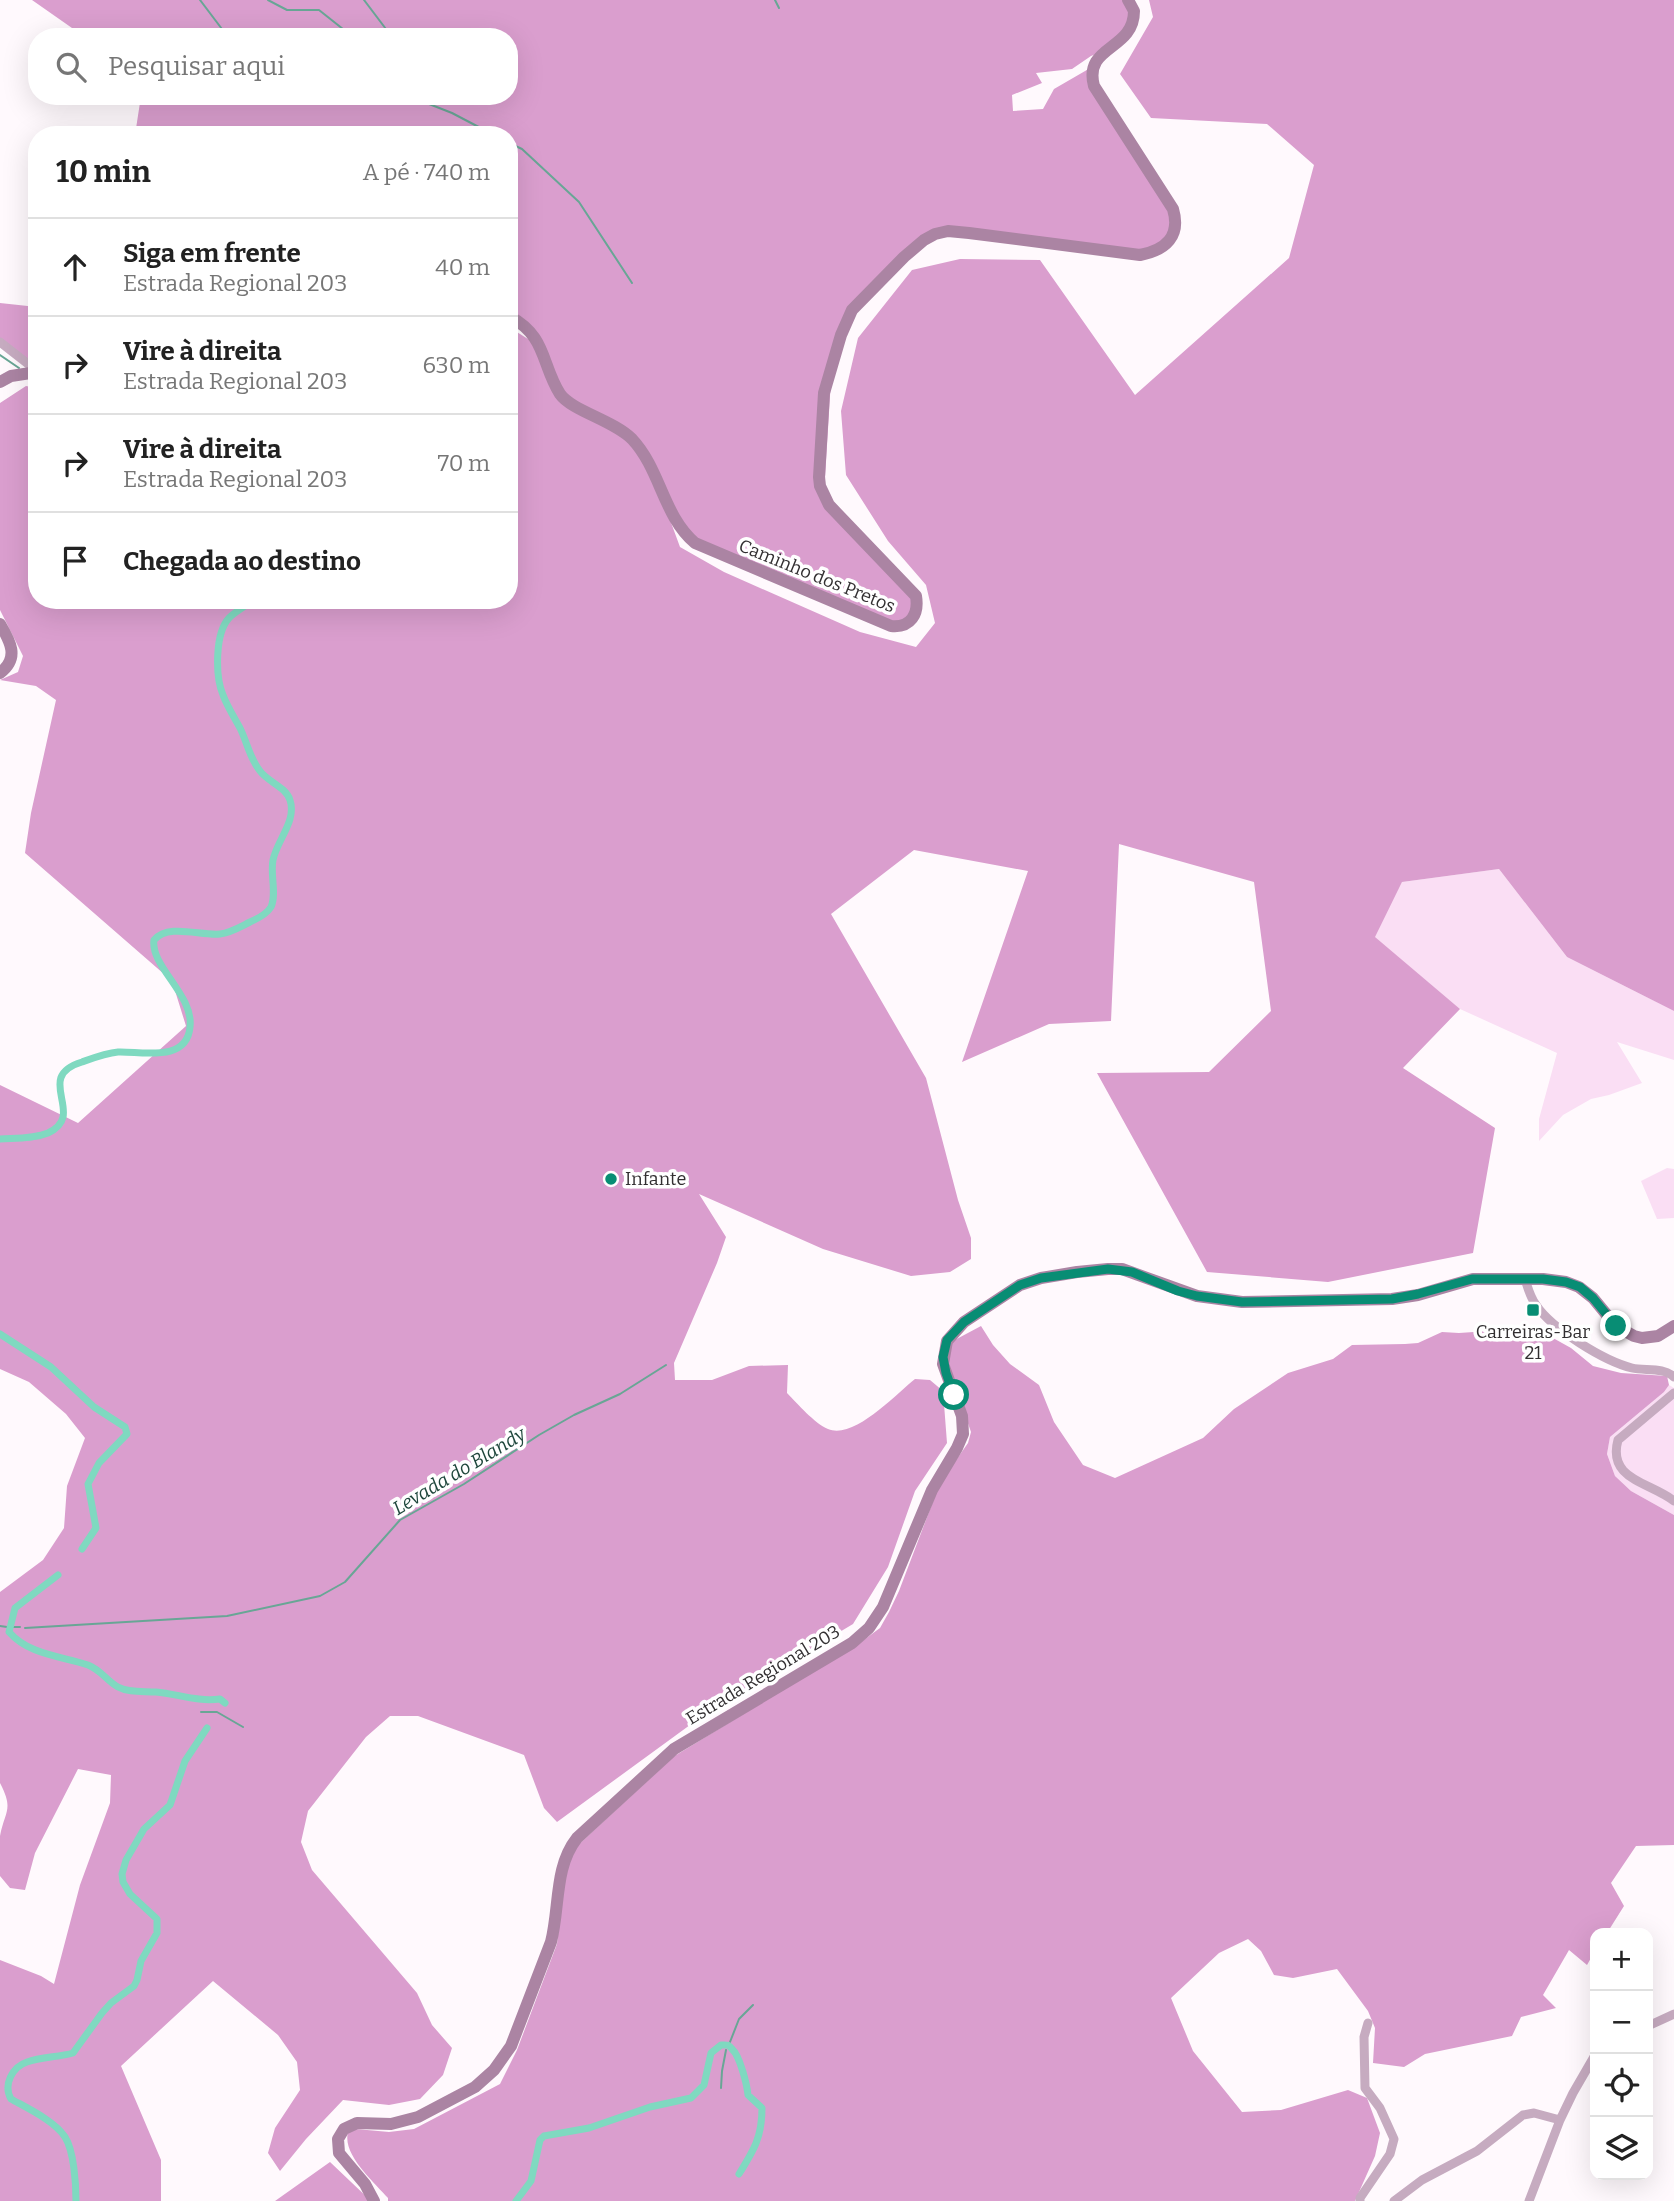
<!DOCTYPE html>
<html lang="pt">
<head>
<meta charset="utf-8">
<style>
  :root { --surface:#fff; --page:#f2f2f2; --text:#222; --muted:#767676; --line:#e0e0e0 }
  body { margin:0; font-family:Bitter,serif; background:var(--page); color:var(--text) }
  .controls { position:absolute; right:21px; bottom:21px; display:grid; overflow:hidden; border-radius:14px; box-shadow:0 7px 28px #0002 }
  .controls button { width:63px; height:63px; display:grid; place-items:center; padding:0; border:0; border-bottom:2px solid var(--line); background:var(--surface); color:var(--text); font:35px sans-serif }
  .stop { position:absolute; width:21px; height:21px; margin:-16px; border:5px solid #088d74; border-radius:50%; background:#fff }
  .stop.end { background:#088d74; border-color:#fff; box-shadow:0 2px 7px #0008 }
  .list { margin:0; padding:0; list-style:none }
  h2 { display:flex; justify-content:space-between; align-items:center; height:91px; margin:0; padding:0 28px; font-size:30px }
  h2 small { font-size:23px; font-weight:400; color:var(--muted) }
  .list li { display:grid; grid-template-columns:46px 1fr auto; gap:21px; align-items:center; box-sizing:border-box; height:98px; padding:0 28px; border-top:2px solid var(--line) }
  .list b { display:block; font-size:26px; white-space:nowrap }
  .list p { margin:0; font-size:23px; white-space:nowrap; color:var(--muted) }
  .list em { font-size:23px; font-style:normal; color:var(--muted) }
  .icon { flex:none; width:38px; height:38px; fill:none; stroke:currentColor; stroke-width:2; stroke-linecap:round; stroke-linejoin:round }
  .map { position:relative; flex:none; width:1674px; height:2201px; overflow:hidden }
  .search { position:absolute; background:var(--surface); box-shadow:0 7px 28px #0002; left:28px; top:28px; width:490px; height:77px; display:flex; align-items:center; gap:18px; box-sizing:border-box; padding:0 24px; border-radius:28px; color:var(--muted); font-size:26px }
  .panel { position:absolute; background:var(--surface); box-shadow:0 7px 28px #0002; left:28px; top:126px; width:490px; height:483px; border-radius:28px }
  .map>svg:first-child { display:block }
  .green { fill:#fadef4 }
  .forest { fill:#da9ece }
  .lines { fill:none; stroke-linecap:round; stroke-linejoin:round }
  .stream { stroke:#68a695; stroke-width:2 }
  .canal { stroke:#7fd9c0; stroke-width:7 }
  .street { stroke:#c6abc0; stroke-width:9 }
  .secondary { stroke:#ab84a3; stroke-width:12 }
  .route { stroke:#088d74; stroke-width:9 }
  .poi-dot { fill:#088d74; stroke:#fff; stroke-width:2.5 }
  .labels { text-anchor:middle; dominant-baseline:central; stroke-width:7; stroke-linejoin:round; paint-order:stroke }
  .street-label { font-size:18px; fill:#322f31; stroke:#fff }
  .poi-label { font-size:18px; fill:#322f31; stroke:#fff; text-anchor:start }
  .water-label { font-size:19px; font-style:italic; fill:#1f473c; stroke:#fff }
</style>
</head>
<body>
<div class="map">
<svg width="1674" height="2201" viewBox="0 0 1674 2201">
  <rect width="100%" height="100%" fill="#fff9fd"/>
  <path class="green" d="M1499 869 1567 957 1674 1011V1060L1617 1042 1642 1083 1609 1095 1591 1099 1563 1115 1539 1141V1119L1557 1053 1460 1009 1374 937 1402 882Z
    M1667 1168 1674 1169V1218L1657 1219 1641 1181Z
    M1669 1385 1674 1388V1515L1631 1491 1615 1476 1607 1454 1610 1437 1664 1392Z"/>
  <path class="forest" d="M32 0H1128L1134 19 1111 48 1091 56 1072 69 1036 73 1042 83 1012 95 1013 111 1043 109 1054 89 1092 67 1094 86 1168 198 1171 240 1140 255 969 233 924 240 870 291 841 335 832 363 824 495 909 589 916 612 891 626 695 543 648 460 680 547 724 572 860 632 916 647 935 623 926 585 888 541 846 475 841 411 858 338 912 270 960 259 1040 260 1135 395 1289 258 1314 165 1267 124 1151 118 1120 74 1153 17 1149 0H1674V1011L1567 957 1499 869 1402 882 1375 937 1460 1009 1403 1068 1495 1128 1473 1253 1328 1282 1207 1272 1097 1073 1209 1072 1271 1011 1254 882 1119 844 1111 1021 1049 1024 962 1062 1028 871 914 850 831 914 926 1078 958 1200 971 1238V1259L950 1272 911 1276 823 1249 699 1194 726 1237 717 1263 674 1363 675 1380H712L749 1366 788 1365 787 1393C798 1404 814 1423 828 1429 854 1440 896 1394 915 1379L930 1380 943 1391 947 1443 915 1491 888 1567 853 1624 716 1706 557 1822 544 1808 524 1755 418 1716H390L366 1737 308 1811 301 1842 312 1870 417 1993 432 2025 452 2048 443 2075 420 2099 389 2105 343 2100 306 2139 280 2171 268 2153 275 2128 300 2090 297 2062 278 2035 213 1981 121 2066 161 2160V2201H0V1960L41 1976 54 1984 80 1885 110 1803 111 1775 78 1769 35 1853 25 1890 10 1888 0 1876C0 1863 0 1849 0 1836 5 1810 14 1810 0 1783V1592L43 1560 64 1528 67 1486 85 1438 66 1414 29 1382 0 1369V1085L78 1123 186 1026 172 981 25 853 31 813 56 700 36 686 0 680 18 672 23 656 0 610V403L26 386 37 388V600H509V327L539 346 509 316V135H135L141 96H509V37H93L72 28Z
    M0 303 37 307V371L0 343Z
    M981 1326 993 1345 1010 1364 1039 1385 1054 1422 1083 1465 1115 1478 1203 1438 1234 1409 1288 1373 1333 1359 1352 1345 1405 1344 1418 1343 1442 1332 1459 1333 1503 1330 1518 1335 1538 1339 1553 1338 1571 1348 1593 1366 1621 1373 1667 1376 1669 1385 1664 1392 1610 1437 1607 1454 1615 1476 1631 1491 1674 1515V1845L1636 1846 1611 1883 1624 1906 1607 1933H1595V1951L1587 1965 1569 1950 1543 1995 1556 2008 1521 2017 1512 2036 1425 2054 1404 2067 1373 2063 1375 2028 1368 2011 1337 1969 1293 1978 1274 1975 1261 1951 1248 1939 1219 1953 1171 1998 1193 2051 1242 2112 1281 2110 1348 2090 1367 2098 1380 2133 1375 2156 1355 2201H388V2198C375 2183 339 2152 349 2130L356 2129 389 2132 414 2129 500 2084 517 2050 557 1944 565 1868 576 1847 673 1757 861 1642 880 1628 889 1612 899 1591 940 1483 968 1443 971 1432 947 1363 951 1342Z
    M330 2162 371 2201H275Z"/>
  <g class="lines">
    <path class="stream" d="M200 0 228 37
      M268 0 287 10H319L353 37
      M364 0 392 37
      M775 0 779 8
      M417 96 424 102 452 113 494 135
      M509 143 522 149 579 202 632 283
      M0 355 19 368
      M0 1626 7 1627
      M11 1627H20
      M25 1628 227 1616 320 1596 345 1582 400 1520 464 1484 539 1435 574 1415 620 1394 666 1365
      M201 1712H217L243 1727
      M730 2042 739 2019 753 2005
      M721 2088 722 2071 726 2050"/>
    <path class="canal" d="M0 1139C16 1138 33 1139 48 1133 88 1115 32 1077 82 1062 93 1058 106 1053 118 1052 141 1051 187 1063 190 1027 194 995 150 966 154 940 169 923 200 936 220 934 230 933 240 927 250 922 257 919 266 915 271 907 277 894 270 874 273 860 277 840 297 821 290 800 286 787 268 782 260 771 250 759 247 742 240 728 234 717 227 706 223 695 215 676 215 633 229 618 234 613 241 609 246 605
      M0 1334 51 1367 94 1407 125 1427 127 1434 99 1463 88 1484 96 1528 82 1549
      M58 1575 15 1608 9 1632C29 1655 61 1656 88 1665 101 1670 107 1681 118 1687 129 1693 143 1691 156 1692 178 1694 197 1702 220 1699L225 1703
      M76 2201C76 2184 74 2151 65 2137 55 2121 27 2108 11 2099 3 2085 12 2067 27 2062 41 2057 59 2057 73 2053L102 2013 111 2003 134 1986 137 1980 141 1961 157 1933V1919L130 1894 123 1882 122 1874 126 1860 144 1829 170 1805 185 1761 207 1728
      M516 2201 531 2181 540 2140 544 2136 589 2128 650 2107 691 2098 704 2085 711 2053 721 2045C727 2045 728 2044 732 2049 740 2056 747 2085 748 2095L762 2108C762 2137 754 2150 739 2174"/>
    <path class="street" d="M0 342 37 371
      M1525 1279C1528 1288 1530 1297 1536 1305 1552 1329 1604 1361 1632 1368 1645 1371 1664 1367 1674 1377
      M1674 1393 1618 1440C1607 1480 1650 1482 1674 1501
      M1648 2026 1674 2014
      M1360 2201V2198L1390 2154 1394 2139 1380 2108 1365 2088 1364 2037 1368 2023
      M1394 2201 1422 2180 1477 2151 1523 2115 1534 2113 1560 2120
      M1529 2201 1560 2120 1573 2093 1595 2055"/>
    <path class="secondary" d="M509 316C547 336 541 364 560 394 572 411 613 420 632 439 661 470 663 516 695 543L891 626C911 628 919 614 916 596L829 505 820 486 819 477 824 393 841 335 852 310 904 257 924 240 935 234 948 231 969 233 1140 255C1166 250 1181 236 1173 209L1094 86C1083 45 1134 51 1134 11L1128 0
      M0 382 11 376 37 372
      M0 624C10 641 20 658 0 673
      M374 2201 365 2184 339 2153 338 2139 344 2129 357 2123 391 2124 418 2117 475 2087 494 2070 511 2046 551 1942C560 1907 554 1867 577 1838L674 1749 852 1643 869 1628 883 1607 932 1490 957 1448 963 1434 962 1416 943 1364 947 1341 964 1322 1020 1285 1041 1278 1077 1272 1108 1269H1122L1197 1296 1242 1302 1392 1299 1418 1295 1473 1279H1543L1566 1282 1579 1287 1593 1298 1616 1326 1634 1336 1642 1338 1658 1336 1674 1326"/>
  </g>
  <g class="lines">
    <path class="route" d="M954 1395 946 1373 943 1357 947 1340 964 1322 1020 1285 1041 1278 1108 1269 1132 1272 1178 1291 1197 1296 1242 1302 1392 1299 1418 1294 1472 1279H1543L1566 1282 1580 1287 1593 1298 1616 1326"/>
  </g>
  <g class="poi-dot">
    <circle cx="611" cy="1179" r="7"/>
    <rect x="1526" y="1303" width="14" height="14" rx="3.5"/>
  </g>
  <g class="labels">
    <g class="street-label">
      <text transform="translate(817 576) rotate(22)">Caminho dos Pretos</text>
      <text transform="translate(763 1675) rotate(-31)">Estrada Regional 203</text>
    </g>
    <g class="poi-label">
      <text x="625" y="1179">Infante</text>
      <text x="1533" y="1332" text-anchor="middle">Carreiras-Bar<tspan x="1533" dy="21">21</tspan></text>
    </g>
    <g class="water-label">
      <text transform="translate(459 1471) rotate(-31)">Levada do Blandy</text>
    </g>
  </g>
</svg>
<div class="controls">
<button>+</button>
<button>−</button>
<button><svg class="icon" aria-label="locate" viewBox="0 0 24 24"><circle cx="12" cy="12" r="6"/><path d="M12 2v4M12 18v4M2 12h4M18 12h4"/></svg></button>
<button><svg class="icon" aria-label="layers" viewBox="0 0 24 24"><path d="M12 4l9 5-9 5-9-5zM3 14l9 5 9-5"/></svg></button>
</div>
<div class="stop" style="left:954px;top:1395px"></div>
<div class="stop end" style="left:1616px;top:1326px"></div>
<div class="search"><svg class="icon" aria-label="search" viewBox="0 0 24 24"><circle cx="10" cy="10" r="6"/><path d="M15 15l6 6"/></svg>Pesquisar aqui</div>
<section class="panel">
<h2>10 min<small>A pé · 740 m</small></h2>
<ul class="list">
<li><svg class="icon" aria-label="ahead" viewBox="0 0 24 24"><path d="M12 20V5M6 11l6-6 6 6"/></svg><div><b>Siga em frente</b><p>Estrada Regional 203</p></div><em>40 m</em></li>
<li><svg class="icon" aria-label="right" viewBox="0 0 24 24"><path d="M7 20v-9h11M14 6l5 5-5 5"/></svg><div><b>Vire à direita</b><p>Estrada Regional 203</p></div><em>630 m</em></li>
<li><svg class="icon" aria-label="right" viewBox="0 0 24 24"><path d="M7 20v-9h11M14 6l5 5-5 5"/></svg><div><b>Vire à direita</b><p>Estrada Regional 203</p></div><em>70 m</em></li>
<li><svg class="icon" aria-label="arrive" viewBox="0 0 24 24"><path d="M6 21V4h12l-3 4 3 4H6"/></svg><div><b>Chegada ao destino</b></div></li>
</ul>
</section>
</div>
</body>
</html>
